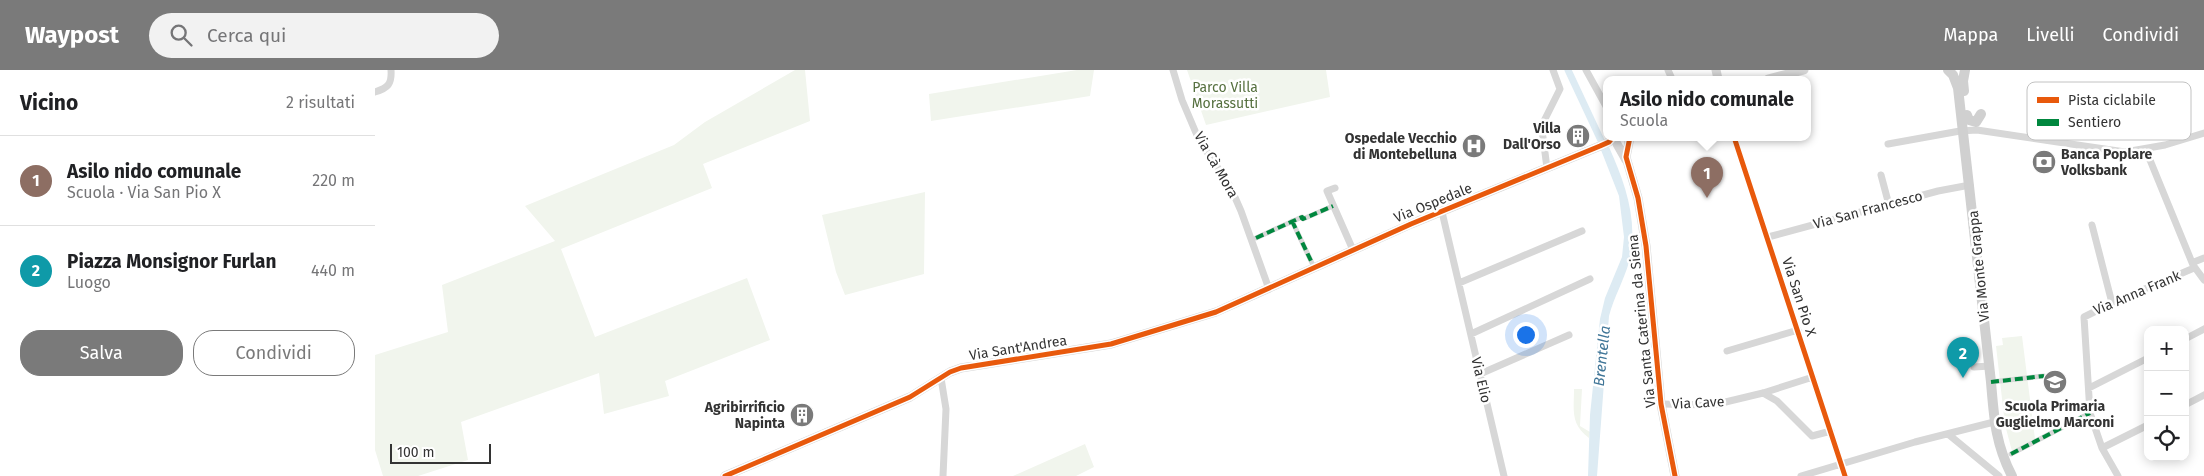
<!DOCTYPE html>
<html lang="it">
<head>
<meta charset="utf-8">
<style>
  :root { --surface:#fff; --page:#f2f2f2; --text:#202124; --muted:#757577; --line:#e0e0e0; --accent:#7a7a7a }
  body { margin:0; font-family:"Fira Sans",sans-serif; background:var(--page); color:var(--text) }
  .controls { position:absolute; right:15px; bottom:15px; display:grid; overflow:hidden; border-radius:10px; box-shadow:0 2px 12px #0003 }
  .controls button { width:45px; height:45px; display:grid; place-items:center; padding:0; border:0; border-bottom:1px solid var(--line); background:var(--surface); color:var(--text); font:25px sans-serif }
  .scale { position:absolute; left:15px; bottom:12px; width:101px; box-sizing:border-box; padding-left:5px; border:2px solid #333; border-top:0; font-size:14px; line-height:18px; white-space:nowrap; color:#333; -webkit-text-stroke:4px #fff; paint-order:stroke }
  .you { position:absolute; left:1150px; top:264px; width:18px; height:18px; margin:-12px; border:4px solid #fff; border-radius:50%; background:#1a73e8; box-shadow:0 0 0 8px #1a73e833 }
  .badge { display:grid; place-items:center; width:32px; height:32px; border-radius:50%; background:var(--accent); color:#fff; font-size:16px; font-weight:700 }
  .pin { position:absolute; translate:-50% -41px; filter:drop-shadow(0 1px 2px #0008) }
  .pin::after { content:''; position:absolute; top:26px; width:18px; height:15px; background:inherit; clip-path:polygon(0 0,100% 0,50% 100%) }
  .popup { position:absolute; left:1228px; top:6px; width:208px; height:65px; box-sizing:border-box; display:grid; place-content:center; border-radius:10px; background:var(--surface); filter:drop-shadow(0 1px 4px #0005); font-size:16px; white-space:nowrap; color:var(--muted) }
  .popup b { font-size:19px; color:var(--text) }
  .popup::after { content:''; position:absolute; left:50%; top:100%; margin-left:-10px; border:10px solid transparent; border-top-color:var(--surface) }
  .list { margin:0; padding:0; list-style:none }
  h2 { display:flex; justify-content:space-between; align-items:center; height:65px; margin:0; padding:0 20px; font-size:21px }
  h2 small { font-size:16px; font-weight:400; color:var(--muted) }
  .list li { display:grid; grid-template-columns:32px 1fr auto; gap:15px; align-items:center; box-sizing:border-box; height:90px; padding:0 20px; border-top:1px solid var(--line) }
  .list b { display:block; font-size:19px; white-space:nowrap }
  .list p { margin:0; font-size:16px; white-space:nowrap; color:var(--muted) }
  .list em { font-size:16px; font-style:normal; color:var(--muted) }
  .actions { display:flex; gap:10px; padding:15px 20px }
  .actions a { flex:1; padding:11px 0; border:1px solid var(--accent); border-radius:20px; text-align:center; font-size:18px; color:var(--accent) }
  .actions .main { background:var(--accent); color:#fff }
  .icon { flex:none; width:28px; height:28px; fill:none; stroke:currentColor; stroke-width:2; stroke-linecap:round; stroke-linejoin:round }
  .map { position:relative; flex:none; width:1829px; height:406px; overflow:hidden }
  header { display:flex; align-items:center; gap:30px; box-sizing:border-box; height:70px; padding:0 25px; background:var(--accent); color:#fff }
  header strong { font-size:24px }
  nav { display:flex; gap:28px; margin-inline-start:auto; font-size:18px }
  .search { width:350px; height:45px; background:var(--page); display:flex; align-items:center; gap:12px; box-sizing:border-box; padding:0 18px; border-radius:28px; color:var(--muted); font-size:19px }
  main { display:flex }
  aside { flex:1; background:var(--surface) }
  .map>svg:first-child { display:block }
  .green { fill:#f1f5ed }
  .water { fill:#ddebf3 }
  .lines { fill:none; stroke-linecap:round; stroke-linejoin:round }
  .canal { stroke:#ddebf3; stroke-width:7 }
  .pedestrian { stroke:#d7d7d7; stroke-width:5 }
  .minor { stroke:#d7d7d7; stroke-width:7 }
  .tertiary { stroke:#d7d7d7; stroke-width:9 }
  .secondary { stroke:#d0d0d0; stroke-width:10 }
  .quiet { stroke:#00873e; stroke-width:4; stroke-dasharray:8 4; stroke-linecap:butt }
  .cycleway-casing { stroke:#fff; stroke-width:8 }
  .cycleway { stroke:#e8590c; stroke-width:5 }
  .labels { text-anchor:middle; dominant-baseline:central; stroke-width:5; stroke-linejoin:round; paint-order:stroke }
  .park-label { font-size:14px; fill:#56703f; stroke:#fff }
  .poi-label { font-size:14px; font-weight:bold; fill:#333; stroke:#fff; text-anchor:end }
  .street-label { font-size:14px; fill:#333; stroke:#fff }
  .water-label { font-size:15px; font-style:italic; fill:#3f7597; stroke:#fff }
  .key { fill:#fff; stroke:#c2c2c2; stroke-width:1 }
  .key-label { font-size:14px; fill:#333 }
</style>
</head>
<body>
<header>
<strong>Waypost</strong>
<div class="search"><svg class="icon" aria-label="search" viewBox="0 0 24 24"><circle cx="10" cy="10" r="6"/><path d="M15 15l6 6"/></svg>Cerca qui</div>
<nav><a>Mappa</a><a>Livelli</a><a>Condividi</a></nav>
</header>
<main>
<aside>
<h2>Vicino<small>2 risultati</small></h2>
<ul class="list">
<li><span class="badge" style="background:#8d6e63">1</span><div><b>Asilo nido comunale</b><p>Scuola · Via San Pio X</p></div><em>220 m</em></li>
<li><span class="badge" style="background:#0f9aa8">2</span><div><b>Piazza Monsignor Furlan</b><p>Luogo</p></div><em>440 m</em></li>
</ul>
<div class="actions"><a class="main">Salva</a><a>Condividi</a></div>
</aside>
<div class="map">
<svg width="1829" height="406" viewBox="0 0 1829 406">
  <rect width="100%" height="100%" fill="#fff"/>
  <path class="green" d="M420 0H430L435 51 328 94 337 118 186 179 220 267 372 208 395 270 290 311 294 326 229 344 224 303 86 352 93 390 43 406H8L0 380V285L73 262 67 215 180 171 150 136 299 75 330 52Z
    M702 0H719L715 26 556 51 554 24Z
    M812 0H951L955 27 831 55Z
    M550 122 549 204 470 225 461 202 447 145Z
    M1647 266 1660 369 1637 381 1630 355 1621 276 1628 275 1627 268Z
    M1199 319H1207L1205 356 1215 362 1214 368C1195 354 1199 340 1199 319Z
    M710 374 719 397 701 406H638Z"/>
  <path class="water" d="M1234 77C1250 113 1264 151 1254 192 1249 210 1239 227 1234 246L1222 406H1213L1215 345 1225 249 1230 228 1247 187 1249 167 1244 126 1226 80Z"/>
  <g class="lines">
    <path class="canal" d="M1193 0 1230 79"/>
    <path class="pedestrian" d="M917 151 937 193
      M881 168 927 147 928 149 958 136
      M1616 312 1669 306
      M1636 384 1715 343"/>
    <path class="minor" d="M798 0 807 30 824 70 855 116 866 141 894 219
      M1211 0 1232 38
      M1293 0 1297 9
      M0 22C13 18 17 14 16 0
      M1359 67 1470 406
      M1513 74 1585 61 1602 60 1750 82 1790 75 1829 63
      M1768 80 1775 90 1818 195 1829 210
      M1172 98 1167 60 1170 49 1185 19 1178 0
      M1506 105 1514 135
      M960 118 952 121 978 180
      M1067 142 1129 406
      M1717 155 1737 233
      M1393 167 1563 121 1595 115
      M1818 195 1819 192 1829 188
      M1084 213 1207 161
      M1096 264 1215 209
      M1810 269 1829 259
      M1352 281 1423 260
      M1599 297 1615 296
      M1105 304 1194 265
      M566 308 571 339 568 406
      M1714 318 1773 288
      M1388 323 1402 331 1437 366 1456 361
      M1286 334 1338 335 1388 323 1438 307
      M1810 335 1829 325
      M1573 364 1624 406
      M1727 378 1773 355
      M1426 406 1540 372 1619 352
      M1743 406 1727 378 1715 343 1709 247 1737 233 1819 198"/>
    <path class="tertiary" d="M1341 0 1343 9
      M1393 9 1429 0
      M1255 67 1251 87 1263 128 1271 176 1286 334 1300 406
      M1242 74 1251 90
      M350 406 535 327 575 302 586 298 736 274 841 242 1036 154 1225 76 1234 72 1238 67"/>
    <path class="secondary" d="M1573 0 1578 5 1583 18 1616 312C1619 347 1620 373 1637 406
      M1589 21 1588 11 1590 0
      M1592 45 1594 50 1601 52 1606 44"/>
    <path class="quiet" d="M917 151 937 193
      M881 168 927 147 928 149 958 136
      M1616 312 1669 306
      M1636 384 1715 343"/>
    <g class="cycleway-casing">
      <path id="cycleway" d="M1255 67 1251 87 1263 128 1271 176 1286 334 1300 406
        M1359 67 1470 406
        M350 406 535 327 575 302 586 298 736 274 841 242 1036 154 1225 76 1234 72 1238 67"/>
    </g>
    <use href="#cycleway" class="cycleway"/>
  </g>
  <defs>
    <g id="building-disc" transform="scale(1.25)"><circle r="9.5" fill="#7a7a7a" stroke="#fff"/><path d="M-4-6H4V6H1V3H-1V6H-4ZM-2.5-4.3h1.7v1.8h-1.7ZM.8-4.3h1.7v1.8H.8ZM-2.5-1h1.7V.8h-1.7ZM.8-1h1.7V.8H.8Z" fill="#fff"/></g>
    <g id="hospital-disc" transform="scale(1.25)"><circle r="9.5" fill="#7a7a7a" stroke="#fff"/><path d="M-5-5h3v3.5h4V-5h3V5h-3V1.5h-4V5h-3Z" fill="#fff"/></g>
    <g id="bank-disc" transform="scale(1.25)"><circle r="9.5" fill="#7a7a7a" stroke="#fff"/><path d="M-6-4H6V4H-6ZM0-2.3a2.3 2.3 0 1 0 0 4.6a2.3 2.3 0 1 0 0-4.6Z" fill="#fff"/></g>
    <g id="school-disc" transform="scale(1.25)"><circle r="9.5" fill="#7a7a7a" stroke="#fff"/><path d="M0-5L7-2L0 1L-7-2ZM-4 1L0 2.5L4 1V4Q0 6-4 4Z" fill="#fff"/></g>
  </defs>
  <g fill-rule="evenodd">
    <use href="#building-disc" x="1203" y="66"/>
    <use href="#hospital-disc" x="1099" y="76"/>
    <use href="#bank-disc" x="1669" y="92"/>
    <use href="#school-disc" x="1680" y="312"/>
    <use href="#building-disc" x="427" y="345"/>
  </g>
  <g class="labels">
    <g class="park-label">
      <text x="850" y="17">Parco Villa<tspan x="850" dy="16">Morassutti</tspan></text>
    </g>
    <g class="poi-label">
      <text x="1186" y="58">Villa<tspan x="1186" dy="16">Dall'Orso</tspan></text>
      <text x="1082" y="68">Ospedale Vecchio<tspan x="1082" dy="16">di Montebelluna</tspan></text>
      <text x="1686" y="84" text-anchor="start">Banca Poplare<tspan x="1686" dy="16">Volksbank</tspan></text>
      <text x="1680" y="336" text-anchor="middle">Scuola Primaria<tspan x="1680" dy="16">Guglielmo Marconi</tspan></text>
      <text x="410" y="337">Agribirrificio<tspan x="410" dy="16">Napinta</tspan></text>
    </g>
    <g class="street-label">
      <text transform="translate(841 95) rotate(60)">Via Cà Mora</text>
      <text transform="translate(1058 133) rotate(-22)">Via Ospedale</text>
      <text transform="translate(1493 140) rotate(-15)">Via San Francesco</text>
      <text transform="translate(1604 196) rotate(-96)">Via Monte Grappa</text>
      <text transform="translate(1762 223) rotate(-23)">Via Anna Frank</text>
      <text transform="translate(1424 227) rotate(72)">Via San Pio X</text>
      <text transform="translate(1267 251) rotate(-96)">Via Santa Caterina da Siena</text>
      <text transform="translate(643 278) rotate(-9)">Via Sant'Andrea</text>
      <text transform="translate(1106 310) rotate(77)">Via Elio</text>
      <text transform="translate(1323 333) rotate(-3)">Via Cave</text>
    </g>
    <g class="water-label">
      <text transform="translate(1227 286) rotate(-84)">Brentella</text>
    </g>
  </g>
  <rect x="1652" y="12" width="164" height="58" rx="8" class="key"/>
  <rect x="1662" y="27" width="22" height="6" fill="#e8590c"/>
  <rect x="1662" y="49" width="22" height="7" fill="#00873e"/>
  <g class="key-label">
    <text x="1693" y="35">Pista ciclabile</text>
    <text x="1693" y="57">Sentiero</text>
  </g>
</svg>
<div class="controls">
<button>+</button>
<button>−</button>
<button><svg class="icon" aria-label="locate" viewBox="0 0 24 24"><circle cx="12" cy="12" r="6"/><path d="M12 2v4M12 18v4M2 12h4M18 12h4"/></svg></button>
</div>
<div class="scale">100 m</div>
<div class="you"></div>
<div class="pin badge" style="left:1332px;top:128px;background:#8d6e63">1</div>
<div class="popup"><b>Asilo nido comunale</b>Scuola</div>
<div class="pin badge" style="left:1588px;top:308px;background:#0f9aa8">2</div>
</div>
</main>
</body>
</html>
